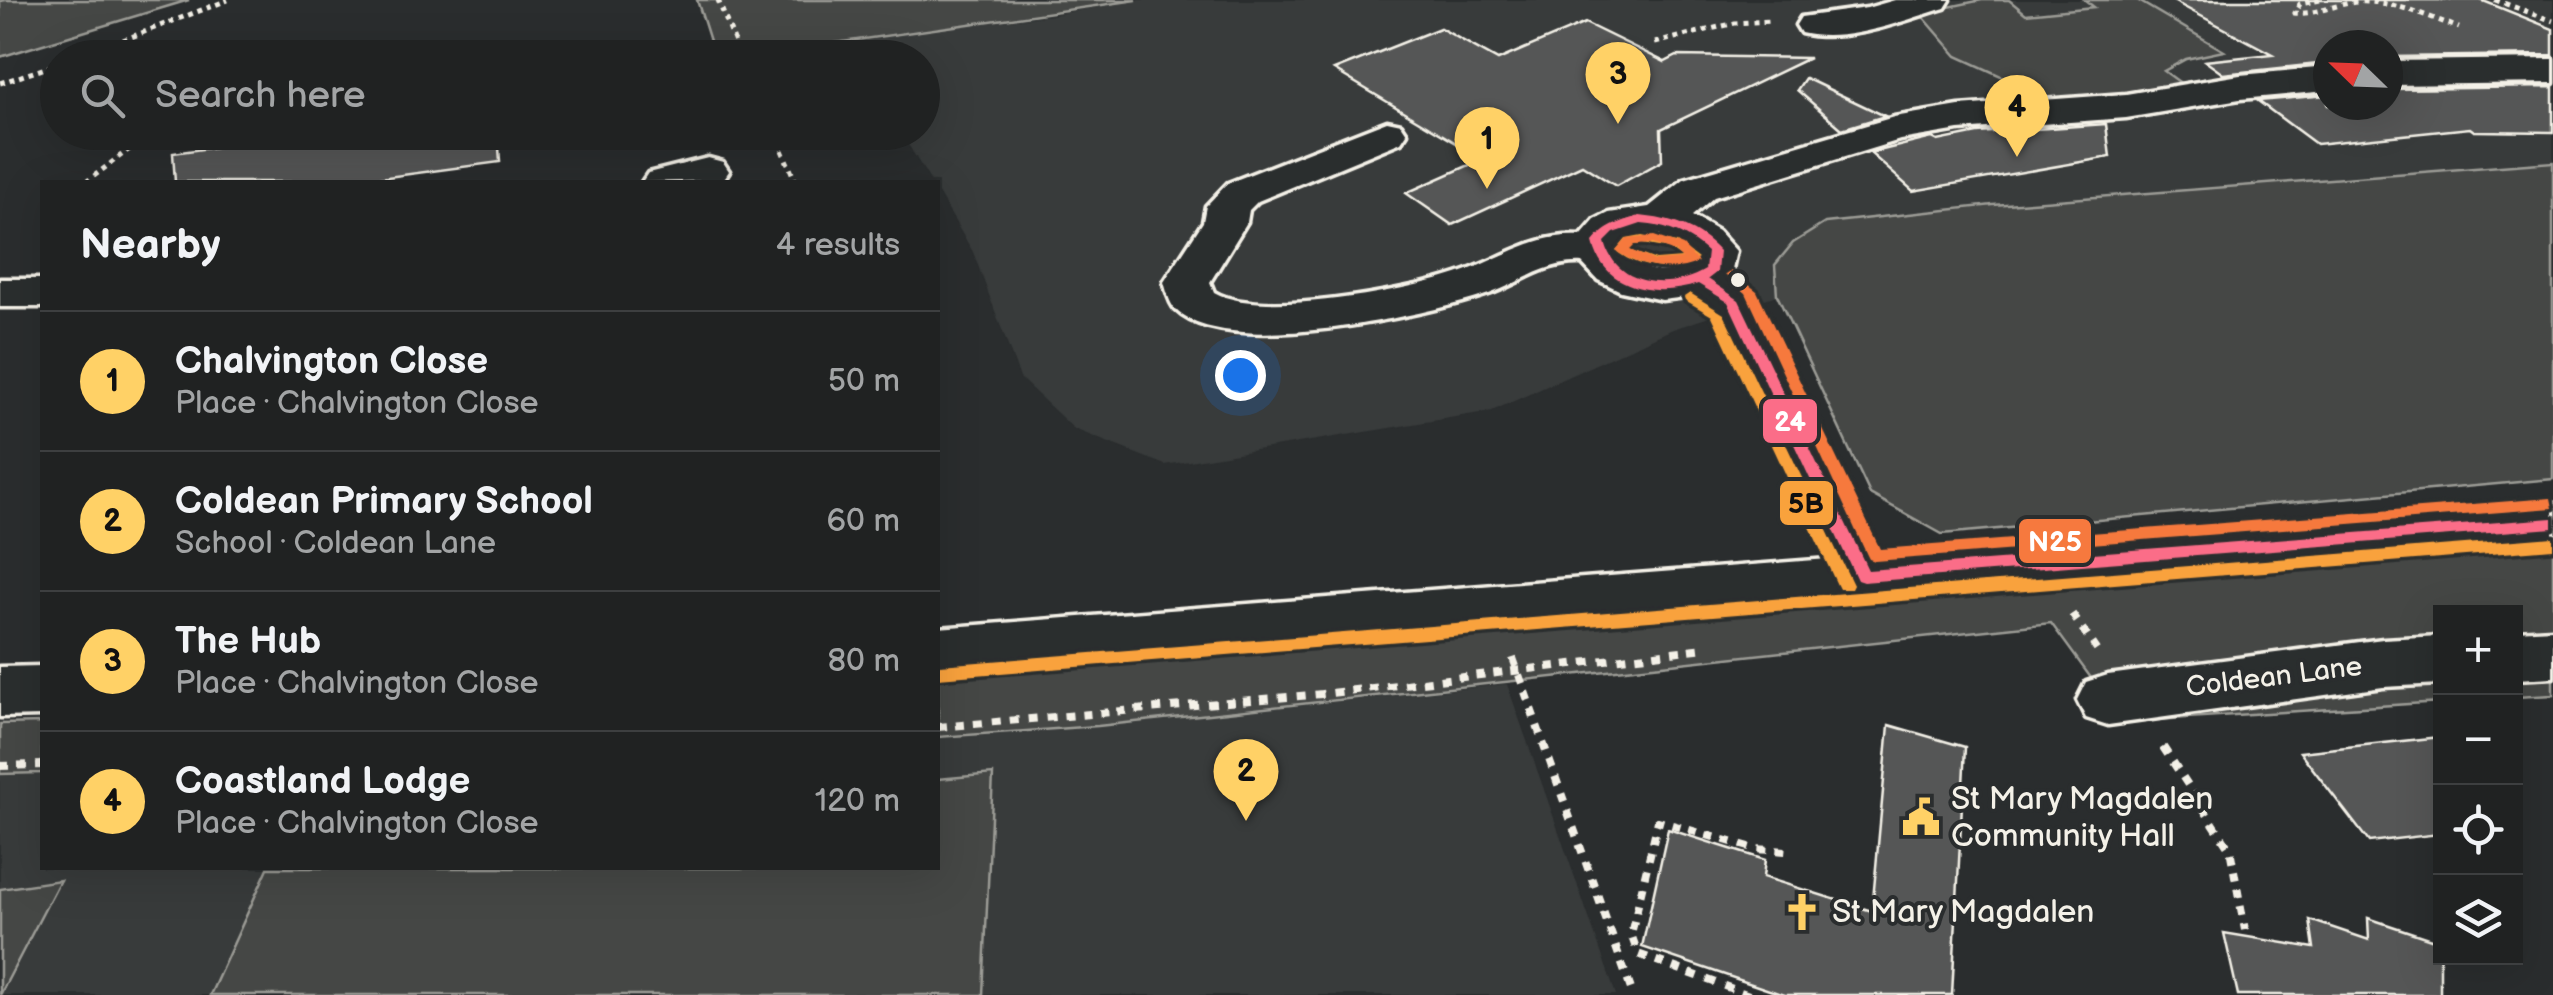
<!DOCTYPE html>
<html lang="en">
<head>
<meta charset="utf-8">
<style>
  :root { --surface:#202222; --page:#2d2f2f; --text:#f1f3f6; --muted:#a2a4a5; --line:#3d3f40; --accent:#ffd166 }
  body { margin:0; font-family:"Balsamiq Sans",sans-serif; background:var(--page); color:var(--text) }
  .controls { position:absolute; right:30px; bottom:30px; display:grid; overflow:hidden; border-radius:0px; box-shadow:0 10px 40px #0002 }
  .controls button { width:90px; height:90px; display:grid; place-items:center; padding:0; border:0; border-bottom:2px solid var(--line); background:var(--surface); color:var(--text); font:50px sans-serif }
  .compass { position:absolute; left:2313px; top:30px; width:90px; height:90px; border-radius:50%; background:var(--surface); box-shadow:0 10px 40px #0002; rotate:293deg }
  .you { position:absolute; left:1240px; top:375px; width:35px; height:35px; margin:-25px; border:8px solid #fff; border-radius:50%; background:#1a73e8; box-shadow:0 0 0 15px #1a73e833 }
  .badge { display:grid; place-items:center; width:65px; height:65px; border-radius:50%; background:var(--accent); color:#111; font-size:32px; font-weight:700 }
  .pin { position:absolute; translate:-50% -82px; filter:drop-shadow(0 2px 5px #0008) }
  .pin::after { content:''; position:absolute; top:52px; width:35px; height:30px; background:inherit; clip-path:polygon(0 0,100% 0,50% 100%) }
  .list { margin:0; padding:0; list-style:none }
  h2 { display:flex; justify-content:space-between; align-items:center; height:130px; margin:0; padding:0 40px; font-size:42px }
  h2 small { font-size:32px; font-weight:400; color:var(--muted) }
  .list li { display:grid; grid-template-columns:65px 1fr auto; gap:30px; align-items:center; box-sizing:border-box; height:140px; padding:0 40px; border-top:2px solid var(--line) }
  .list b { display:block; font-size:38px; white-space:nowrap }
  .list p { margin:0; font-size:32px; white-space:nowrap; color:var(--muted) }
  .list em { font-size:32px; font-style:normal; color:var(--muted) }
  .icon { flex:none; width:55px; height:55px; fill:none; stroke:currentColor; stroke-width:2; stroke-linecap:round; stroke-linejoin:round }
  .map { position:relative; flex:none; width:2553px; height:995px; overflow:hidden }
  .search { position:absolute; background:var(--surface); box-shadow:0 10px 40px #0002; left:40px; top:40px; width:900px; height:110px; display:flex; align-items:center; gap:25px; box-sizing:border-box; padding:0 35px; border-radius:55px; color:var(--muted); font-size:38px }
  .panel { position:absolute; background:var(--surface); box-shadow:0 10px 40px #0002; left:40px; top:180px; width:900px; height:690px; border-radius:0px }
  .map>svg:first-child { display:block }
  .built { fill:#373a3a; fill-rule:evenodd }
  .green { fill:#444645; stroke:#9c9c96; stroke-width:2.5 }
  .building { fill:#555756; stroke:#f4f1e8; stroke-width:2.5 }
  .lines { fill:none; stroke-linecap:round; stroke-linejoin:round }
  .street-casing { stroke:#f4f1e8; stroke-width:7 }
  .secondary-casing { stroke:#f4f1e8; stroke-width:7 }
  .path-far1 { stroke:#f4f1e8; stroke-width:5; stroke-dasharray:5 5; stroke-linecap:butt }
  .path { stroke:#f4f1e8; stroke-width:8; stroke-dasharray:9 9; stroke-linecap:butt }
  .street { fill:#2a2d2e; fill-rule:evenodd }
  .secondary { fill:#2a2d2e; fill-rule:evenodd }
  .bus-1-casing { stroke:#2a2d2e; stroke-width:7 }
  .bus-2-casing { stroke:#2a2d2e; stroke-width:7 }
  .bus-3-casing { stroke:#2a2d2e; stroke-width:7 }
  .bus-1 { fill:#fb6d88; fill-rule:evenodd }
  .bus-2 { fill:#f9a23c; fill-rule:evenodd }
  .bus-3 { fill:#f6793e; fill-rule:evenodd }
  .bus-dot { fill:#f4f1e8; stroke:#2a2d2e; stroke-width:4 }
  .labels { text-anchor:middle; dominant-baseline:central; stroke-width:8; stroke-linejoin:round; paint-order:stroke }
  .street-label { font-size:28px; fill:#f4f1e8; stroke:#2a2d2e }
  .near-poi-label { font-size:32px; fill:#f4f1e8; stroke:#2a2d2e; text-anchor:start }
  .line-badge { stroke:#2a2d2e; stroke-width:4 }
  .badge-label { font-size:28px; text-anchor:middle; font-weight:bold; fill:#fff }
  .pale-badge-label { font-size:28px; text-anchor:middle; font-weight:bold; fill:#111 }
</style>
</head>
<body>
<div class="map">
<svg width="2553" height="995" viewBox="0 0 2553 995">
  <rect width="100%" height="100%" fill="#2a2d2e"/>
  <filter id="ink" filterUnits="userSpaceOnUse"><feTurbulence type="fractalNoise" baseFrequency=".01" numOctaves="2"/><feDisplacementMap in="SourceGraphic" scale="20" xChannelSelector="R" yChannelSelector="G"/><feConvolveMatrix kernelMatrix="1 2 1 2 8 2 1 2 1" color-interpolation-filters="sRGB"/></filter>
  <g filter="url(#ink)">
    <path class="built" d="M1137 0H2553V251L1863 275 1777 295 1673 329 1492 411 1165 465 1074 429 1020 378 973 252 938 193V182H931L901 133 922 132V58L855 57 844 39 1051 15ZM2328 45H2388V105H2328Z
      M1507 684 1616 995H0V774L42 773V868H938V737L1098 726Z"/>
    <path class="green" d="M6 0H189L0 57V1Z
      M697 0H1137L730 58 715 57Z
      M1982 0H2009L2026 14 2094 7 2085 0H2137L2224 51 2186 59 2164 71 2186 87 2041 104 2008 95 2010 80 1957 56 1920 13Z
      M2553 162V479L1942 534 1870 494 1777 295 1775 265 1793 243 1825 223 1993 205Z
      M2553 546V695L2516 697V612H2440V702L2123 722 2051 623 1098 726 938 737V672Z
      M42 723V773L0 774V724Z
      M993 774 983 995H210L268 868H938V779Z
      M60 880 0 995V889Z"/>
    <path class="building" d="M2171 0H2481L2553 29V55L2388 57V45H2328V63L2223 74 2205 61 2272 54Z
      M1585 23 1665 62 1677 56 1809 58 1661 129 1662 161 1616 186 1582 165 1452 225 1406 193 1483 159 1334 70 1440 28 1498 60Z
      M1805 78 1885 116 1842 129 1797 90Z
      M2553 87V132L2474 131 2470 128 2316 144 2258 101 2328 95V105H2388V89Z
      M2106 124 2110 157 1913 191 1870 153 1932 138 1938 141 1977 133Z
      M326 132H498L500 162 350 182H175L173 153Z
      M1889 725 1965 747 1952 995H1784L1642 947 1668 829 1765 860 1763 877 1872 911Z
      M2440 737V834L2369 842 2300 752Z
      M2368 918 2440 942V995H2238L2224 933 2314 948 2310 920 2369 940Z"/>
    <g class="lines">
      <g class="street-casing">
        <path id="street" d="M1895 0H1950L1945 8C1901 21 1847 44 1801 33L1796 25 1801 17 1867 8Z
          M2553 59V83L2388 85V61Z
          M2328 67V91L2240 99 2126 118 1959 130 1900 140 1714 197 1692 216 1718 231 1736 251 1730 278 1750 290 1757 300 1892 576 1884 591 1863 598 1842 591 1713 308 1694 296 1662 300 1621 291 1598 280 1582 263C1546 261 1521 283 1489 294 1427 315 1226 360 1176 310 1169 303 1167 291 1164 282L1203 222 1206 206 1228 183 1387 121 1401 124 1407 133 1401 142 1258 201 1249 210 1247 222 1210 282 1214 292C1259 319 1406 291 1457 274 1500 260 1533 233 1581 236L1595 220 1609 213 1649 207 1684 179 1894 117 1959 106 2126 94 2240 75ZM1640 233 1659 234 1687 250 1688 267C1665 277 1629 271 1622 244Z
          M708 158 723 162 729 171 723 180 642 182 648 173Z
          M0 279H42V307H0Z
          M2553 629V677L2516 679V631Z
          M2440 636V684L2383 687 2108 725 2086 718 2077 700 2086 682 2108 675 2383 639Z"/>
      </g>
      <g class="secondary-casing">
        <path id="secondary" d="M2553 503V543L938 676V628Z
          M42 666V716L0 717V667Z"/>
      </g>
      <path class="path-far1" d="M718 0 741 58
        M2320 0 2300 4 2294 13C2317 15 2335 4 2357 2 2392 0 2427 16 2459 28
        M2495 0 2553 21
        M1655 43 1735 23 1771 21
        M76 58 228 0
        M305 58C373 42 438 45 507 53
        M0 83 58 64
        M774 132 796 182
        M86 182 152 132"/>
      <path class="path" d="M2072 614 2097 650
        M1513 658 1633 995
        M938 727 1322 694 1705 648
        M2163 747 2230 849 2245 930
        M0 766 42 765
        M1749 995 1638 954 1631 934 1658 821 1756 849 1786 851"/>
      <use href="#street" class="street"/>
      <use href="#secondary" class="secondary"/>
      <g class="bus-1-casing">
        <path id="bus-1" d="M1640 216C1671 219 1698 228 1719 251L1717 272 1708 279 1739 300 1868 570 2553 518V528L1863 582 1857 580 1728 302 1698 284C1658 298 1603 290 1593 242 1606 226 1620 222 1640 216ZM1641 224C1667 226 1687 234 1707 252L1705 270C1671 291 1616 287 1605 242L1614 233Z"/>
      </g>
      <g class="bus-2-casing">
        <path id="bus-2" d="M1642 236 1677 243 1698 259C1674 274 1638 269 1616 251L1626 239ZM1642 244 1669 249 1682 258 1656 260 1629 250 1634 245Z
          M1690 293 1724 314 1853 585 1851 589H1839L1837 585 1712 316 1685 300 1684 297Z
          M2553 537V549L938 678V666L940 665Z"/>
      </g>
      <g class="bus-3-casing">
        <path id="bus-3" d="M1654 236 1683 246 1698 262C1673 275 1639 267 1616 251L1627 239ZM1653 244 1675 252 1682 259 1655 261 1630 250 1635 245Z
          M1731 271 1757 291 1880 549 2551 498 2553 508 1875 561 1869 559 1867 555 1746 293 1725 275Z"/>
      </g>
      <use href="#bus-1" class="bus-1"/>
      <use href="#bus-2" class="bus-2"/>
      <use href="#bus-3" class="bus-3"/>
    </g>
  </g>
  <defs>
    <g id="civic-bare" transform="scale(3)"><path d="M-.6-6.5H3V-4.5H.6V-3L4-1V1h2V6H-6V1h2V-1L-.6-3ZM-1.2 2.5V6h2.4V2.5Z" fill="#ffd166" stroke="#2a2d2e" stroke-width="2.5" paint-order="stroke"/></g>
    <g id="church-bare" transform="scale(3)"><path d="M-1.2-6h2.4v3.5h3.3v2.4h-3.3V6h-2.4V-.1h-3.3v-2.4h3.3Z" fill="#ffd166" stroke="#2a2d2e" stroke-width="2.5" paint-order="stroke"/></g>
  </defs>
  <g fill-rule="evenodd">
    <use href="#civic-bare" x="1921" y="817"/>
    <use href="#church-bare" x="1802" y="912"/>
  </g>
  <circle class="bus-dot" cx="1738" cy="280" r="9"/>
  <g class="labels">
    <g class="street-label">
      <text transform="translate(2274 677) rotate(-7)">Coldean Lane</text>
    </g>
    <g class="near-poi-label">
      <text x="1951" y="799">St Mary Magdalen<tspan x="1951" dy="37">Community Hall</tspan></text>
      <text x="1832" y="912">St Mary Magdalen</text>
    </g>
  </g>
  <g class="line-badge">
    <rect x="1761" y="397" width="58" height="48" rx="10" fill="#fb6d88"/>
    <rect x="1778" y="479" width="57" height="48" rx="10" fill="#f9a23c"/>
    <rect x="2017" y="517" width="76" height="48" rx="10" fill="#f6793e"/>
  </g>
  <g class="badge-label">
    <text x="1790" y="431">24</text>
    <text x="2055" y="551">N25</text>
  </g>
  <g class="pale-badge-label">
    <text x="1806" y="513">5B</text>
  </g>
</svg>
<div class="controls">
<button>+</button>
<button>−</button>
<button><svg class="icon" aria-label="locate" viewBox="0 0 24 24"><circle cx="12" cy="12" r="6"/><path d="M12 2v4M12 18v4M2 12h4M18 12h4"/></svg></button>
<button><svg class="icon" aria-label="layers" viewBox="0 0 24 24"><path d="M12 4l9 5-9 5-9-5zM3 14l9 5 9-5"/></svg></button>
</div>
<svg class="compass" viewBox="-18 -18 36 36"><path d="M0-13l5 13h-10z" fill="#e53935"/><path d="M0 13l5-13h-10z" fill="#a2a4a5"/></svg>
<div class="you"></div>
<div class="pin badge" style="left:1487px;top:189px">1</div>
<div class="pin badge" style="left:1246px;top:821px">2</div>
<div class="pin badge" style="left:1618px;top:124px">3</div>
<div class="pin badge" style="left:2017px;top:157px">4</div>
<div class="search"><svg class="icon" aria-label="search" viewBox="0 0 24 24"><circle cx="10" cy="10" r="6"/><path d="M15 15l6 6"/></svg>Search here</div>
<section class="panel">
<h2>Nearby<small>4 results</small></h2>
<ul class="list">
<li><span class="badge">1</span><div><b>Chalvington Close</b><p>Place · Chalvington Close</p></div><em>50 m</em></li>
<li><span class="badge">2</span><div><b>Coldean Primary School</b><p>School · Coldean Lane</p></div><em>60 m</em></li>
<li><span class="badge">3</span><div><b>The Hub</b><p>Place · Chalvington Close</p></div><em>80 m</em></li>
<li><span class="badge">4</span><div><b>Coastland Lodge</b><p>Place · Chalvington Close</p></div><em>120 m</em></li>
</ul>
</section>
</div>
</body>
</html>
